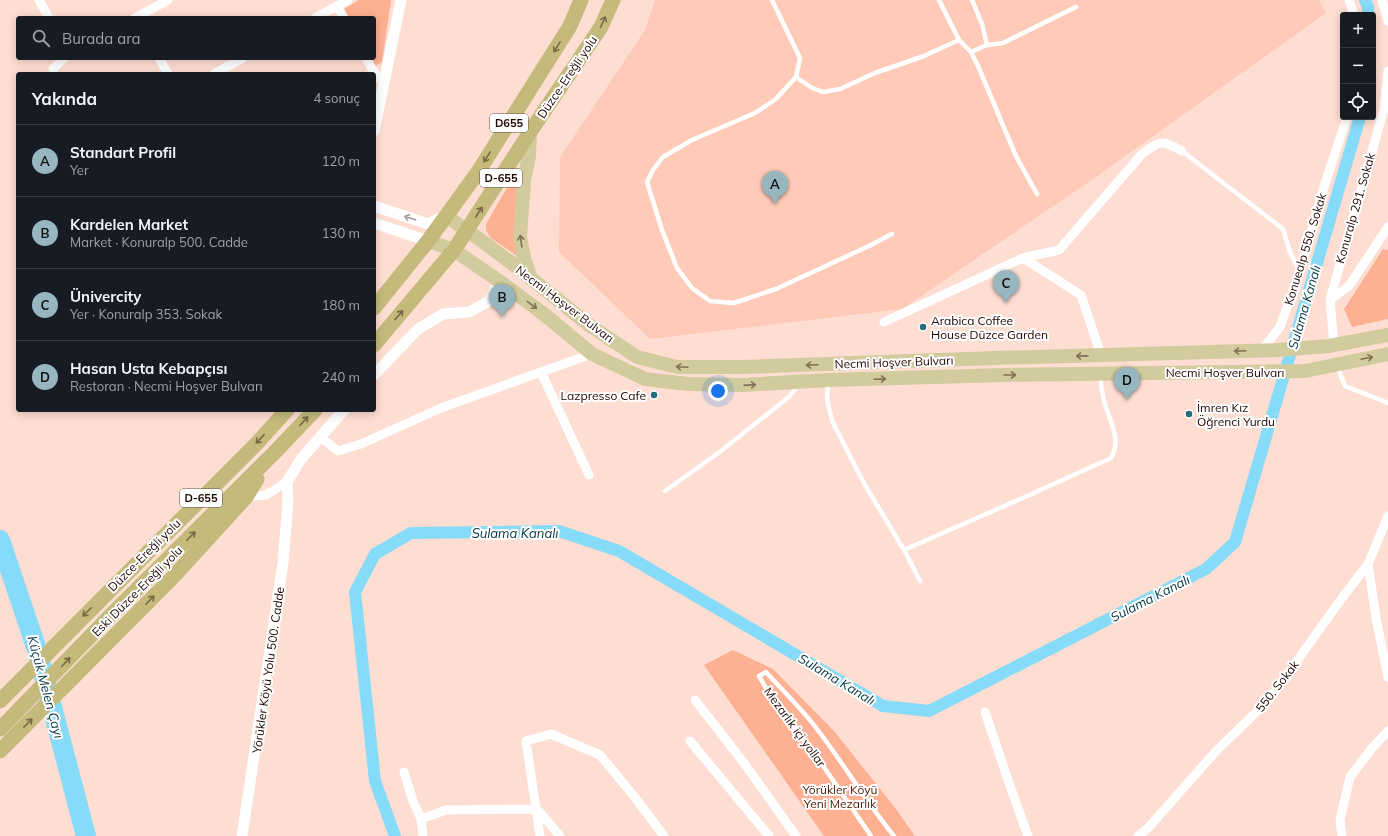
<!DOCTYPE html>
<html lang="tr">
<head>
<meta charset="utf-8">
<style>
  :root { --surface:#171b24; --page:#242831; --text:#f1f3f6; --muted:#9ea1a6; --line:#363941; --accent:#98b6c0 }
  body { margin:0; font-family:Mulish,sans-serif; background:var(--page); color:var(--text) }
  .controls { position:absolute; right:12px; top:12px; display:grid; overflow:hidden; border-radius:4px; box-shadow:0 2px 10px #0003 }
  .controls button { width:36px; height:36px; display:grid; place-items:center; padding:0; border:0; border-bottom:1px solid var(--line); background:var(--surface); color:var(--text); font:20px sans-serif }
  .you { position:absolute; left:718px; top:391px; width:14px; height:14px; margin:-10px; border:3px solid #fff; border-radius:50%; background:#1a73e8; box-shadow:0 0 0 6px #1a73e833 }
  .badge { display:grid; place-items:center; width:26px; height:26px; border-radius:50%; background:var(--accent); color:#111; font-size:13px; font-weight:700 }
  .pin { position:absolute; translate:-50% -33px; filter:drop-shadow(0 1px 2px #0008) }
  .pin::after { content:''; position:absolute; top:21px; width:14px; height:12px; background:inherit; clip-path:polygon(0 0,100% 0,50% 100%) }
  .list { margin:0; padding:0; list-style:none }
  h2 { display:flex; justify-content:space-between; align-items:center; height:52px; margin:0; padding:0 16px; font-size:17px }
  h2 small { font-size:13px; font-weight:400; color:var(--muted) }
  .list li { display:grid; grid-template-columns:26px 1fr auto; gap:12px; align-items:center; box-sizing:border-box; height:72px; padding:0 16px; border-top:1px solid var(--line) }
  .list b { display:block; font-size:15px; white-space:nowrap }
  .list p { margin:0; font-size:13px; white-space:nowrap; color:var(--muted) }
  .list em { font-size:13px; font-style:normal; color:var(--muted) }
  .icon { flex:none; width:22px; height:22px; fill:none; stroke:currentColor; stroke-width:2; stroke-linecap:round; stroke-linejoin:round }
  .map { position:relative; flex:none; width:1388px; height:836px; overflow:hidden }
  .search { position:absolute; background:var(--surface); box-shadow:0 2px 10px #0003; left:16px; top:16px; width:360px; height:44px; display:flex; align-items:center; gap:10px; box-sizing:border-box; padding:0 14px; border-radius:4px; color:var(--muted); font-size:15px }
  .panel { position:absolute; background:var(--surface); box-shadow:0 2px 10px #0003; left:16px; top:72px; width:360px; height:340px; border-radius:4px }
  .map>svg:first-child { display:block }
  .built { fill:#ffcbb8 }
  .green { fill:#feb093 }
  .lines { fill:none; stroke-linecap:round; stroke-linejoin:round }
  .canal { stroke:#86dbf8; stroke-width:12 }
  .river { stroke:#86dbf8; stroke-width:20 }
  .service { stroke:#fff; stroke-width:4.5 }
  .minor { stroke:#fff; stroke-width:9 }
  .tertiary { stroke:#fff; stroke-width:11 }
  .primary { stroke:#d2cb9d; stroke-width:14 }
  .trunk { stroke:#c3ba7c; stroke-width:15 }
  .oneway { stroke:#7a6944 }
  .oneway2 { stroke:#a69b99 }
  .oneway3 { stroke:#827256 }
  .poi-dot { fill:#2b6b7f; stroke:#fff; stroke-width:1.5 }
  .labels { text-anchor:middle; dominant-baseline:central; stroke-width:4; stroke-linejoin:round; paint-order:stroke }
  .shield { fill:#fff; stroke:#63514c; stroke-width:1 }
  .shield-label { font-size:11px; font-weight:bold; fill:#200600 }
  .street-label { font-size:12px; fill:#200600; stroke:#fff }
  .poi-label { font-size:12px; fill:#200600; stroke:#fff; text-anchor:start }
  .park-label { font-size:12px; fill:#4e1902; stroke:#fff }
  .water-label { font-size:13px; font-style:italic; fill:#003443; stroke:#fff }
</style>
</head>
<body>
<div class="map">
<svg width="1388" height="836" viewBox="0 0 1388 836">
  <rect width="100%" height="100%" fill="#feded2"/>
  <path class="built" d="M655 0H1319L1326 13 1086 184 902 309 650 339 559 252 560 157 645 30Z"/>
  <path class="green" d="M359 0H391L382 62 375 66 371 58H374V18H349L344 9Z
    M519 167 521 177 520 258 491 238 486 231V224Z
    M1383 249 1388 250V319L1352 327 1344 309Z
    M733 650 773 669 834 731 896 809 915 836H824L704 665Z"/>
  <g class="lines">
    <path class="canal" d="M1365 0 1368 7V15
      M395 836 375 781 355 592 375 554 411 533 559 531 619 551 883 706 929 711 1206 569 1235 542 1360 117"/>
    <path class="river" d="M0 540 37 650 86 836"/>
    <path class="service" d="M772 0 800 58 796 77 776 99 755 113 692 140 663 157 653 170 647 182 662 230 677 268 692 288 710 301 734 303 776 289 869 246 892 234
      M939 0 959 40
      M987 45 1003 43 1076 7
      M971 52 987 45 982 24 972 0
      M796 77 812 88 823 92 840 89 875 73 924 56 959 40 971 52 978 66 1016 156 1037 194
      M1182 151 1283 229 1290 252 1299 270
      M1337 366 1345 386 1388 403
      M828 382 827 399 832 421 865 485 904 550 920 581
      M665 491 721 451 790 396 798 385
      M904 550 1034 493 1111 458C1122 440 1110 422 1105 404 1102 395 1101 385 1100 376
      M871 836 815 754 774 702 759 676 766 672C783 691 802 709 817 729 844 764 866 802 894 836"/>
    <path class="minor" d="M39 0 49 18
      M1349 0 1354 15
      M1382 0 1388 21
      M337 6 344 18
      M135 18 168 0
      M315 18 348 0
      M159 58 168 74
      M366 58 377 78
      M54 74 53 69 64 58
      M214 74 243 58
      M1023 258 1081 295 1101 355
      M1330 300 1349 286 1388 227
      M884 322 1023 258 1059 250 1142 154C1161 140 1162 140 1182 151
      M1334 345 1330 300 1384 109 1388 71
      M1259 350 1265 346 1280 327 1300 271 1323 190 1347 117
      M541 372 592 354
      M320 437 338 451 361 444 441 408 541 372 589 475
      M244 497 266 495 287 482
      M1368 564 1376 618 1388 677
      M695 700 744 763 796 836
      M985 712 1009 783 1028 836
      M690 741 769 836
      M404 772 413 801 421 819
      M423 836 421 819 446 810 537 809 560 836
      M540 836 526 741 551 734 600 755 633 795 664 836
      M1138 836 1148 828 1217 750 1269 700 1342 598 1368 564 1388 516
      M1342 836 1340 820 1350 777 1372 748 1388 731"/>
    <path class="tertiary" d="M374 131 401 0
      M374 206 428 224 445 216
      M374 223 428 241
      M374 375 418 329 443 314 469 312 489 301 499 281
      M242 836 283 563 288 502 287 482 301 459 344 410"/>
    <path class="primary" d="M530 132 529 156 524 180 520 237 524 258 531 279
      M446 216 482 241 522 271 589 325 637 357 677 367H742L995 358 1278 350 1329 346 1388 335
      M428 241 454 250 499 281 545 315 592 354 645 379 688 384 743 385 828 380 1005 375 1305 371 1388 354"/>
    <path class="trunk" d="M374 308 428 241 478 172 570 26 581 0
      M374 345 454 250 532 129 601 27 613 0
      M0 701 257 443 287 410
      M0 729 113 613 274 453 315 410
      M0 751 174 576 246 497 257 479"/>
  </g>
  <defs><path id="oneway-shaft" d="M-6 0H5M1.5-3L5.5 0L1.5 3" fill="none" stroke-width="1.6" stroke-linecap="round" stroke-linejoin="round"/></defs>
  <g class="oneway">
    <use href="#oneway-shaft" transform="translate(603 22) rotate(-65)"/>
    <use href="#oneway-shaft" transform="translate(557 47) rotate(122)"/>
    <use href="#oneway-shaft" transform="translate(487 157) rotate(122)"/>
    <use href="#oneway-shaft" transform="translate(479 212) rotate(-57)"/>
    <use href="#oneway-shaft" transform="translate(399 315) rotate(-49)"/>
    <use href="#oneway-shaft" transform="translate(304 421) rotate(-47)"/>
    <use href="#oneway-shaft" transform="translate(260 439) rotate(133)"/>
    <use href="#oneway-shaft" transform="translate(191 536) rotate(-45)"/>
    <use href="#oneway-shaft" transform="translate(150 600) rotate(-46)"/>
    <use href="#oneway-shaft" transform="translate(87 612) rotate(135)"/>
    <use href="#oneway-shaft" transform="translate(66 662) rotate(-46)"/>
    <use href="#oneway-shaft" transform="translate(28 723) rotate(-45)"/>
  </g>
  <use class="oneway2" href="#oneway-shaft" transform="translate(410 218) rotate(-162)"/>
  <g class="oneway3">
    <use href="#oneway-shaft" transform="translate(521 241) rotate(-98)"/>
    <use href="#oneway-shaft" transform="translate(532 305) rotate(37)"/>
    <use href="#oneway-shaft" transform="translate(1240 351) rotate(178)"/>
    <use href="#oneway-shaft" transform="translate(1082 356) rotate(179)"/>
    <use href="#oneway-shaft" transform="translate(1367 358) rotate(-12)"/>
    <use href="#oneway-shaft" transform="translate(812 365) rotate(178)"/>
    <use href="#oneway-shaft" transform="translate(682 367) rotate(-177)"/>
    <use href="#oneway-shaft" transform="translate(1010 375)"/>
    <use href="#oneway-shaft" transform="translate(880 379) rotate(-2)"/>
    <use href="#oneway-shaft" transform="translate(750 385) rotate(-4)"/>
  </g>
  <g class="poi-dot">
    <circle cx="923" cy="327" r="4"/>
    <circle cx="654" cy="395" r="4"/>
    <circle cx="1189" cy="414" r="4"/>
  </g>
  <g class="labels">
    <g class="shield">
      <rect x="490" y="114" width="38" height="18" rx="3"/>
      <rect x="480" y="169" width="42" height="18" rx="3"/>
      <rect x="180" y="489" width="42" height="18" rx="3"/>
    </g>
    <g class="shield-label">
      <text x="509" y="123">D655</text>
      <text x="501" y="178">D-655</text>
      <text x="201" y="498">D-655</text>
    </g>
    <g class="street-label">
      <text transform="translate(567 77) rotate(-56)">Düzce-Ereğli yolu</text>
      <text transform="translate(1355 208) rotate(-74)">Konuralp 291. Sokak</text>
      <text transform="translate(1305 249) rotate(-73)">Konuealp 550. Sokak</text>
      <text transform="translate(565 304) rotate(37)">Necmi Hoşver Bulvarı</text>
      <text transform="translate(894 362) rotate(-2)">Necmi Hoşver Bulvarı</text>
      <text x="1225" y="372">Necmi Hoşver Bulvarı</text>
      <text transform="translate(144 555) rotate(-45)">Düzce-Ereğli yolu</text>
      <text transform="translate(137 591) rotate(-45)">Eski Düzce-Ereğli yolu</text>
      <text transform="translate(268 670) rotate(-82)">Yörükler Köyü Yolu 500. Cadde</text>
      <text transform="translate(1277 686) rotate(-52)">550. Sokak</text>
      <text transform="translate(795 727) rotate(54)">Mezarlık içi yollar</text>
    </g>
    <g class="poi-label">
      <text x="931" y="320">Arabica Coffee<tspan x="931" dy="14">House Düzce Garden</tspan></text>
      <text x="646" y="395" text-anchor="end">Lazpresso Cafe</text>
      <text x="1197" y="407">İmren Kız<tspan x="1197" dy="14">Öğrenci Yurdu</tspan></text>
    </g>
    <g class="park-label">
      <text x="840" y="789">Yörükler Köyü<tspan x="840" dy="14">Yeni Mezarlık</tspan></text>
    </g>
    <g class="water-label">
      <text transform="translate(1304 307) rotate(-74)">Sulama Kanalı</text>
      <text x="515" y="533">Sulama Kanalı</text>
      <text transform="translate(1150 598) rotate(-27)">Sulama Kanalı</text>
      <text transform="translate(837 679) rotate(31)">Sulama Kanalı</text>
      <text transform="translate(46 687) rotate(75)">Küçük Melen Çayı</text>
    </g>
  </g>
</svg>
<div class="controls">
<button>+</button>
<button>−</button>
<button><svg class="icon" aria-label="locate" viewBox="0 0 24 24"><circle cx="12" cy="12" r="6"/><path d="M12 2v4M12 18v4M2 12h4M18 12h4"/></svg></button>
</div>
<div class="you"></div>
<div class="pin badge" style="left:775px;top:204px">A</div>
<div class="pin badge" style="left:502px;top:317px">B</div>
<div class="pin badge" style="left:1006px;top:303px">C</div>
<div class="pin badge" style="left:1127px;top:400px">D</div>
<div class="search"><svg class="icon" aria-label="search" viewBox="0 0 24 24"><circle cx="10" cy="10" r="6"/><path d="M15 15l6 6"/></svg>Burada ara</div>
<section class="panel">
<h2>Yakında<small>4 sonuç</small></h2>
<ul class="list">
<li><span class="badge">A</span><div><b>Standart Profil</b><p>Yer</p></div><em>120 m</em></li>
<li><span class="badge">B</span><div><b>Kardelen Market</b><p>Market · Konuralp 500. Cadde</p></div><em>130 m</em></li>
<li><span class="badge">C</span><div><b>Ünivercity</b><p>Yer · Konuralp 353. Sokak</p></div><em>180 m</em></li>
<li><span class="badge">D</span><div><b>Hasan Usta Kebapçısı</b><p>Restoran · Necmi Hoşver Bulvarı</p></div><em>240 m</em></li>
</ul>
</section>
</div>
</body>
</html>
